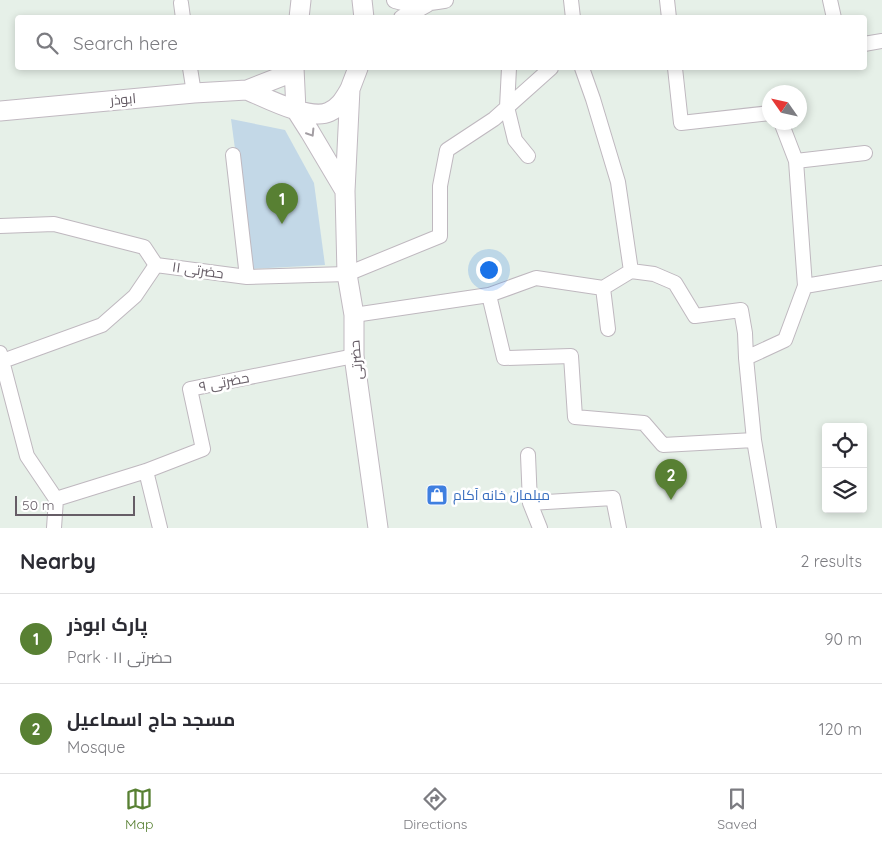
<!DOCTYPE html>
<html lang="en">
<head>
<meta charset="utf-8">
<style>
  :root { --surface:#fff; --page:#f7f7f7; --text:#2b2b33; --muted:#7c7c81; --line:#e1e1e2; --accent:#588033 }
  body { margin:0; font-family:Quicksand,Cairo,sans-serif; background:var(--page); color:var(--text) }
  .controls { position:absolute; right:15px; bottom:15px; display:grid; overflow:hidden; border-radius:5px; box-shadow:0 2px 8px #0003 }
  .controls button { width:45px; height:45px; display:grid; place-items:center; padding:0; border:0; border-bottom:1px solid var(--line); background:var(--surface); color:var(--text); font:25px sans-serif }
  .compass { position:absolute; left:762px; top:85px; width:45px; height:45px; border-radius:50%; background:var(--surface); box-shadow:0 2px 8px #0003; rotate:304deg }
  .scale { position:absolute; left:15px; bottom:12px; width:120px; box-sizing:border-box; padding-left:5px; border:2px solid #665d66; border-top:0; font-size:14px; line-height:18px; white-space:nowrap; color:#665d66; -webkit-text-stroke:4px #fff; paint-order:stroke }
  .you { position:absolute; left:488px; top:269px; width:18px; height:18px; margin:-12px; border:4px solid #fff; border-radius:50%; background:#1a73e8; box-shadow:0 0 0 8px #1a73e833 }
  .badge { display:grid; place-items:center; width:32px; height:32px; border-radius:50%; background:var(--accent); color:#fff; font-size:16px; font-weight:700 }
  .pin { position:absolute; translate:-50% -41px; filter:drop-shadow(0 1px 2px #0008) }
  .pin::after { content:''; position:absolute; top:26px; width:18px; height:15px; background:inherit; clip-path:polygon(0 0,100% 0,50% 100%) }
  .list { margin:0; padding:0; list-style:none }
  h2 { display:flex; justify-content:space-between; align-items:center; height:65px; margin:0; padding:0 20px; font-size:21px }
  h2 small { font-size:16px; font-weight:400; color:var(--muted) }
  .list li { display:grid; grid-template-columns:32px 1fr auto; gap:15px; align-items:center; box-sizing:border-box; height:90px; padding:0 20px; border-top:1px solid var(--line) }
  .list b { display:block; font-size:19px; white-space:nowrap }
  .list p { margin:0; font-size:16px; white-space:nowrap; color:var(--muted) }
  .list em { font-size:16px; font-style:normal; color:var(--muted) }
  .icon { flex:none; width:28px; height:28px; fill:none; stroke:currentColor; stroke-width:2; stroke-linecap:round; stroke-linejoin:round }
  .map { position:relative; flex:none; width:882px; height:528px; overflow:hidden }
  .search { position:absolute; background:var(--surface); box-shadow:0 2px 8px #0003; left:15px; right:15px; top:15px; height:55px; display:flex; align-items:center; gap:12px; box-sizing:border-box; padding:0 18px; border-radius:5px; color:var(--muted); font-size:19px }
  .sheet { height:245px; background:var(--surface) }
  nav { display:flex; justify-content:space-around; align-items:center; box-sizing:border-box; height:70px; border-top:1px solid var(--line); background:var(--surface); font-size:14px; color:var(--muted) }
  nav a { display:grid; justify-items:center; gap:2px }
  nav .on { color:var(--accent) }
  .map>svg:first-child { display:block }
  .green { fill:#c3d8e7 }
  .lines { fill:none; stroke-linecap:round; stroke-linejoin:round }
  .minor-casing { stroke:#bfb8bf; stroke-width:16 }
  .tertiary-casing { stroke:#bfb8bf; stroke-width:18 }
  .secondary-casing { stroke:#c1b9c1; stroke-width:21 }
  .minor { stroke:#fff; stroke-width:14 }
  .tertiary { stroke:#fff; stroke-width:16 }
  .secondary { stroke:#fff; stroke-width:19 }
  .oneway { stroke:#a39ea3 }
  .labels { text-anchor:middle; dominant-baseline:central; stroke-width:5; stroke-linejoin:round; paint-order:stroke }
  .street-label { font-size:14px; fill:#665d66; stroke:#fff }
  .shop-label { font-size:14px; fill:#366cbe; stroke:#fff; text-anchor:start }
</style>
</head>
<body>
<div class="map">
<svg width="882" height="528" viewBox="0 0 882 528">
  <rect width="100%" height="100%" fill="#e6f0e8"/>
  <path class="green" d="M231 119 285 130 314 183 325 265 251 269Z"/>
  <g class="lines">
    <g class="minor-casing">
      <path id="minor" d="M571 0 573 18
        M667 0 669 18
        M830 0 834 18
        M181 3 183 18
        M864 44 882 41
        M190 68 194 93
        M509 68 507 107 515 140 528 156
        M582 68 593 99 618 182 631 271
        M675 68 681 123 770 113
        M781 122 796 161 805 286
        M233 155 247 277
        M796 161 865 153
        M0 226 54 224 144 247 156 265 247 277 347 274 440 236V186L447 150 494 119 551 68
        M603 288 608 329
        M489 295 504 358 571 356 575 417 644 423 663 445 754 440
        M354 315 489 295 536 278 603 288 631 271 654 274 675 283 695 316 741 310 745 333 746 358 785 340 805 286 882 273
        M0 353 27 456 56 499 54 528
        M746 358 754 440 769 528
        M0 362 102 325 135 296 156 265
        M528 455 530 503 540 528
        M146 471 160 528
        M56 499 146 471 203 449 190 389 354 356
        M530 503 613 498 619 528"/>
    </g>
    <g class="tertiary-casing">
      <path id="tertiary" d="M395 0C411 5 429 3 445 0
        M402 18 427 4"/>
    </g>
    <g class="secondary-casing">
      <path id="secondary" d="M362 0 364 18
        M299 18 301 0
        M294 68 296 110 310 132 345 191
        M358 68 350 89 345 191 347 274 354 315V356L378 528
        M247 90C266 98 310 121 329 112 340 107 344 99 350 89
        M0 111 194 93 247 90 293 72"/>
    </g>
    <use href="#minor" class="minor"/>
    <use href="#tertiary" class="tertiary"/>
    <use href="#secondary" class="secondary"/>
  </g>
  <defs><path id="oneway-chevron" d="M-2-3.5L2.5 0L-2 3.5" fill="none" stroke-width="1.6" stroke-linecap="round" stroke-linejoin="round" transform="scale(1.25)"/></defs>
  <use class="oneway" href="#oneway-chevron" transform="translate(311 133) rotate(58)"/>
  <defs>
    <g id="shop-square" transform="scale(1.125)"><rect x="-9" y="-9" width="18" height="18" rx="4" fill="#3f7fe0" stroke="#fff"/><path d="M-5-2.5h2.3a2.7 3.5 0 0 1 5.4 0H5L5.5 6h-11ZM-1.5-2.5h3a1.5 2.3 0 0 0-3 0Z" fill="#fff"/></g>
  </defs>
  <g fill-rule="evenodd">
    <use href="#shop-square" x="437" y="495"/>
  </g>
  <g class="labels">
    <g class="street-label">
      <text transform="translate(123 99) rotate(-5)">ابوذر</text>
      <text transform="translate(198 270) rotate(8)">حضرتی ۱۱</text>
      <text transform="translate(356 360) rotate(-95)">حضرتی</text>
      <text transform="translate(224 382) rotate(-11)">حضرتی ۹</text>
    </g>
    <g class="shop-label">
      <text x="453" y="495">مبلمان خانه آکام</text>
    </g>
  </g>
</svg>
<div class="controls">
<button><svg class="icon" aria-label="locate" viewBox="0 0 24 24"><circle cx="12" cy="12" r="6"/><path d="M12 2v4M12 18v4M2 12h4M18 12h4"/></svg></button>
<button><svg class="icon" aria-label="layers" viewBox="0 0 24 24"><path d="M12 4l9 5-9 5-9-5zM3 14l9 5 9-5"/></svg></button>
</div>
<svg class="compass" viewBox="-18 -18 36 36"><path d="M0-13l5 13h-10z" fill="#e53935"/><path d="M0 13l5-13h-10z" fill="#7c7c81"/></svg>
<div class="scale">50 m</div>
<div class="you"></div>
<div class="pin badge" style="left:282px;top:224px">1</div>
<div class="pin badge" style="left:671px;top:500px">2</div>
<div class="search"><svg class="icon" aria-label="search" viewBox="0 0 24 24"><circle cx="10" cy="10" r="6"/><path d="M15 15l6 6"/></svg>Search here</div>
</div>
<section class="sheet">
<h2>Nearby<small>2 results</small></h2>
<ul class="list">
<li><span class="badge">1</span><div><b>پارک ابوذر</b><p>Park · حضرتی ۱۱</p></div><em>90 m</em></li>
<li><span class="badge">2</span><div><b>مسجد حاج اسماعیل</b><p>Mosque</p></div><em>120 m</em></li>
</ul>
</section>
<nav>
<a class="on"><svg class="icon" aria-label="map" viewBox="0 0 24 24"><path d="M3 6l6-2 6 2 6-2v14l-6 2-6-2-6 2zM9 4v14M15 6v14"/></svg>Map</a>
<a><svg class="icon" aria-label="directions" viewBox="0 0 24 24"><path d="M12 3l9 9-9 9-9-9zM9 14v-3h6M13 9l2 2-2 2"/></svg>Directions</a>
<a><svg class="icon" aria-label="saved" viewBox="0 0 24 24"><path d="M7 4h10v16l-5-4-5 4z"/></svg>Saved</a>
</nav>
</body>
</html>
